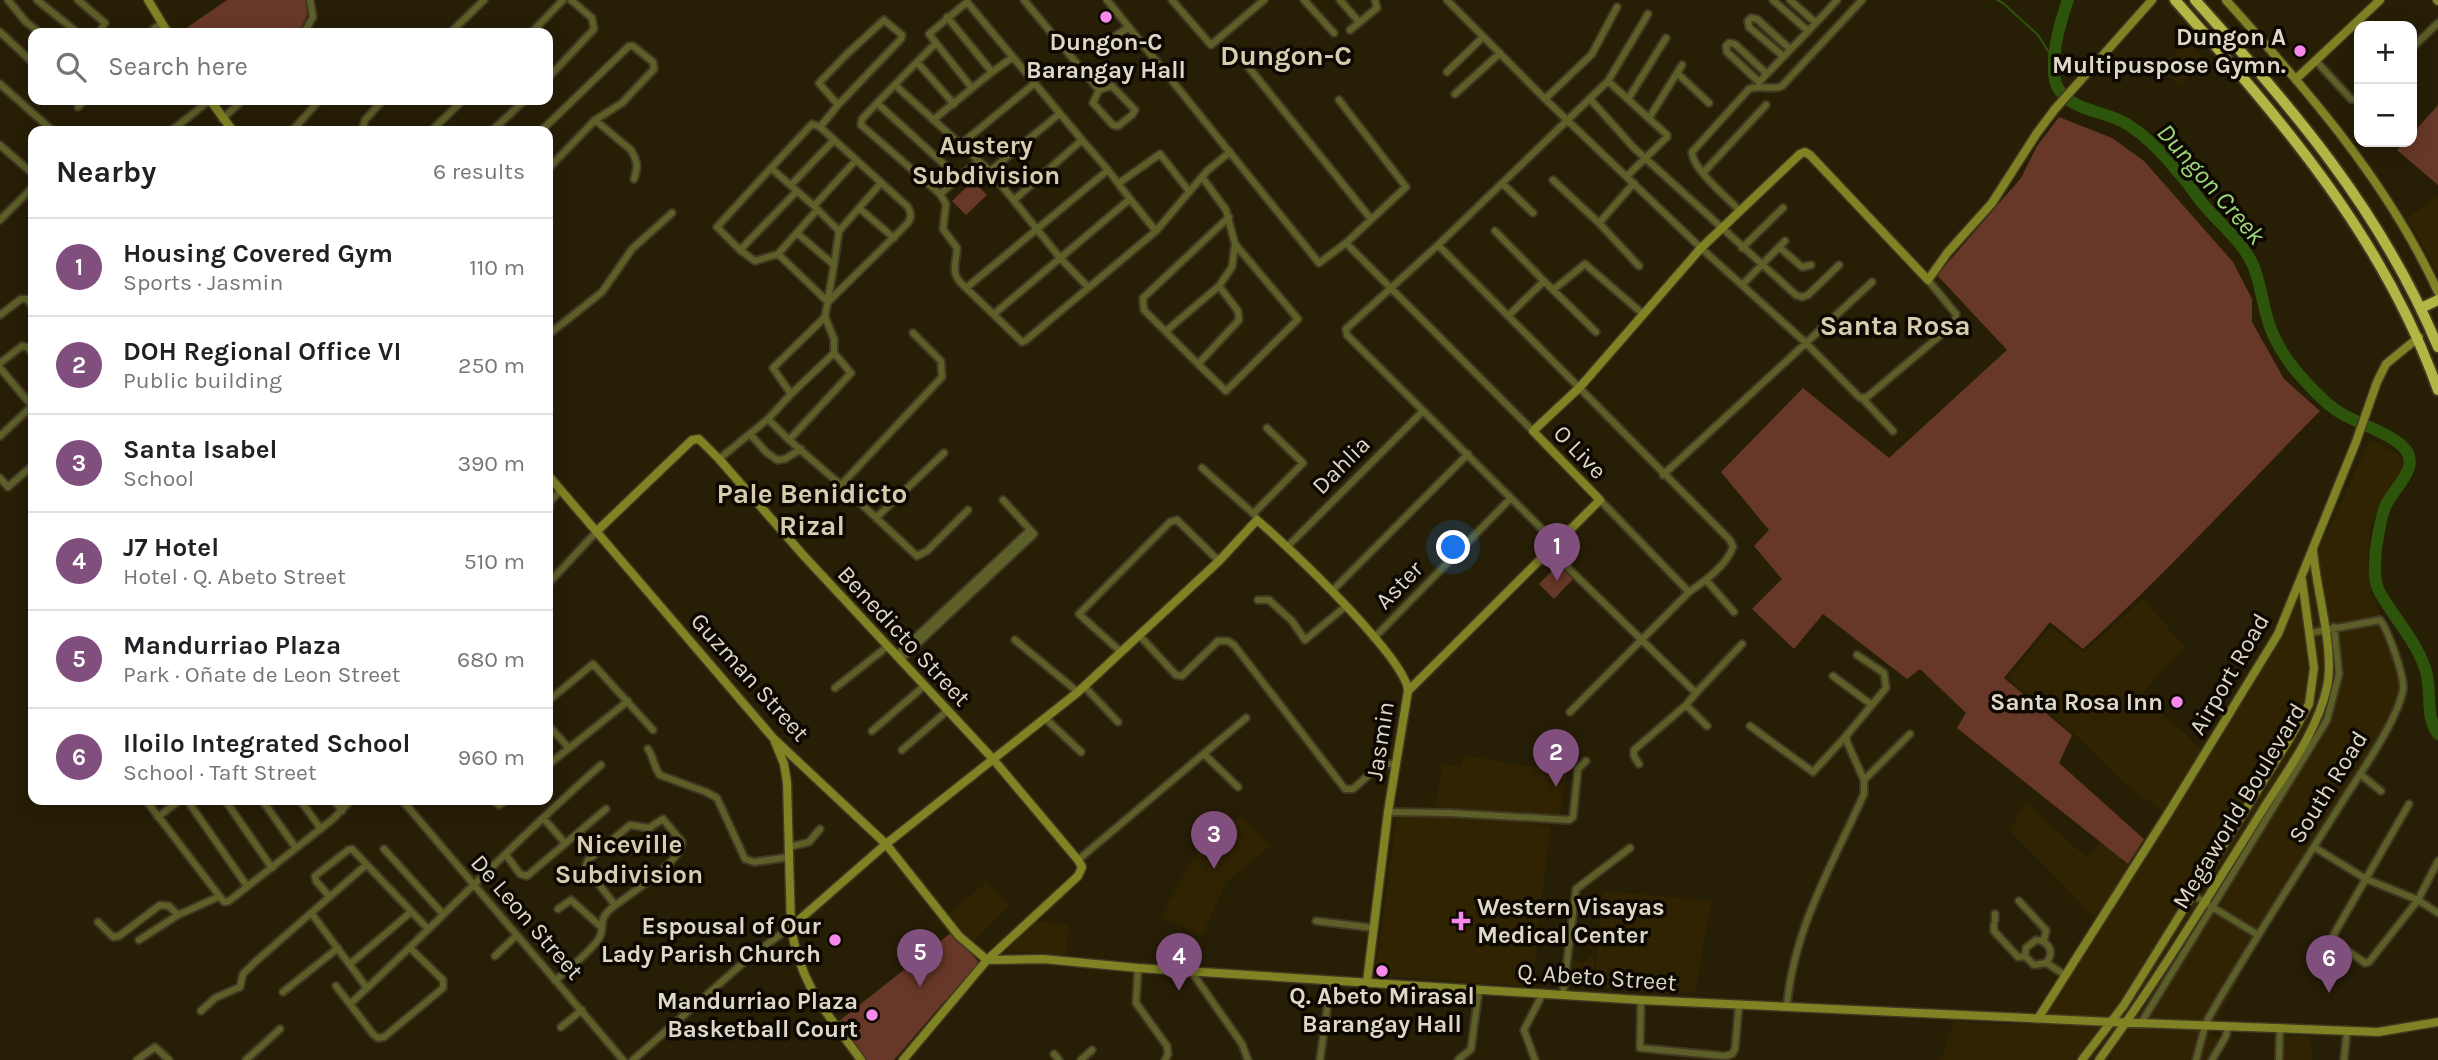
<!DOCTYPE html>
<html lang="en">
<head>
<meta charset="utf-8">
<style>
  :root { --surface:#fff; --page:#f2f2f2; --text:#202124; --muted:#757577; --line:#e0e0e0; --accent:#814f7e }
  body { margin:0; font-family:Karla,sans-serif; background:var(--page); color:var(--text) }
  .controls { position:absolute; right:21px; top:21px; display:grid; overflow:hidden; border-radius:14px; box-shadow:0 4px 18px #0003 }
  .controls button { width:63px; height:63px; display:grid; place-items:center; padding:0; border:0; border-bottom:2px solid var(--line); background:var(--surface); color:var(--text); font:35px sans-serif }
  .you { position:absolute; left:1454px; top:548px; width:24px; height:24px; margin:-18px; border:5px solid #fff; border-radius:50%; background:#1a73e8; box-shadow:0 0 0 10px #1a73e833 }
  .badge { display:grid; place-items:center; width:46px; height:46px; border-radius:50%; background:var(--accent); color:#fff; font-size:23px; font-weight:700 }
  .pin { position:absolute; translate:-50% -58px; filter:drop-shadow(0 2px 4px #0008) }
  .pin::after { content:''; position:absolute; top:37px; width:24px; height:21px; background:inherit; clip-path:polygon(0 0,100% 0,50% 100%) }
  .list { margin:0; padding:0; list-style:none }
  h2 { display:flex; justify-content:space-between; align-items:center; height:91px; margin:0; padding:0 28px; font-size:30px }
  h2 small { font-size:23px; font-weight:400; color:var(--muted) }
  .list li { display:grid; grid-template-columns:46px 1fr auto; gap:21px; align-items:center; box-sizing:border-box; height:98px; padding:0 28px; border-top:2px solid var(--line) }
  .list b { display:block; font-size:26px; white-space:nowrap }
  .list p { margin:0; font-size:23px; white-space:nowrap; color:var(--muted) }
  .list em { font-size:23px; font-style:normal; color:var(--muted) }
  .icon { flex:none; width:38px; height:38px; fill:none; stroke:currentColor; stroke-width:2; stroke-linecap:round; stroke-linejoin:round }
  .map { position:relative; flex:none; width:2438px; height:1060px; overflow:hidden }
  .search { position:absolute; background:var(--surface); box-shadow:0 4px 18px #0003; left:28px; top:28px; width:525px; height:77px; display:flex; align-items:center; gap:18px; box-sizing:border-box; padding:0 24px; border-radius:14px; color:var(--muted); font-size:26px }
  .panel { position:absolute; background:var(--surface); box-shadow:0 4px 18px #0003; left:28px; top:126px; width:525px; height:679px; border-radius:14px }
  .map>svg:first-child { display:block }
  .built { fill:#2f2302 }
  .green { fill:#673827 }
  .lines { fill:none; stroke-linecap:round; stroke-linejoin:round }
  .stream { stroke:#2c540a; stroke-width:2 }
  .river { stroke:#2c540a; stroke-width:12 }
  .street-casing { stroke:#413821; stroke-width:10 }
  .secondary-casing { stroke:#413821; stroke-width:11 }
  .highway-casing { stroke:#413821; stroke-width:14 }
  .street { stroke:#5d5f29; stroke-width:6 }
  .secondary { stroke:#808323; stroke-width:8 }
  .highway { stroke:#b2b645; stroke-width:10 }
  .poi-dot { fill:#f788ec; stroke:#0d0902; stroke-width:2.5 }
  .labels { text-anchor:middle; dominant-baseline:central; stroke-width:7; stroke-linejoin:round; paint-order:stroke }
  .poi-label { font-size:24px; font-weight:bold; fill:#ded8c9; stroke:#0d0902; text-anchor:end }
  .street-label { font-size:24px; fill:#ded8c9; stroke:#0d0902 }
  .neighbourhood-label { font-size:26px; font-weight:bold; fill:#d8ccaf; stroke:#0d0902 }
  .water-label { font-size:26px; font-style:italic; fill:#9cd778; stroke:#0d0902 }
  .quarter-label { font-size:28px; font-weight:bold; fill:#d8ccaf; stroke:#0d0902 }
</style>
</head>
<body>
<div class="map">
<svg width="2438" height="1060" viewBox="0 0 2438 1060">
  <rect width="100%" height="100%" fill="#271e06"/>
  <path class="built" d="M2188 41 2207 61 2179 87 2160 67Z
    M2438 197V270H2436L2407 218Z
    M2370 440 2399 454 2404 464 2399 478 2383 498 2371 526 2368 558 2371 593 2397 651 2408 688 2390 732 2253 952 2209 1035 2222 1037 2208 1060H1939L1943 1056 1953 1021 2029 1025 2095 918 2010 831 2026 803 2086 857 2101 842 2128 864 2162 810 2132 790 2074 734 2008 678 2051 626 2083 653 2143 599 2185 647 2141 694 2201 749 2279 621 2319 549Z
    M1541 753 1569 757 1558 825 1436 807 1442 764 1461 767 1463 755 1538 768Z
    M1397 814 1465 815 1550 826 1532 987 1375 975Z
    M1241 815 1270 846 1226 882 1202 936 1161 917 1192 859Z
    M986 883 1009 906 973 942 948 914Z
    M1603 891 1711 901 1695 993H1662L1594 987Z
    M1036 921 1068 924 1066 955 1006 951Z
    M1587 957H1595L1591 989 1567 986 1570 960 1586 963Z
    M2282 1036H2311L2312 1060H2283Z"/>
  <path class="green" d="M227 0H305C311 14 305 21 297 33H275L272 30 268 33H246L243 31 239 33H179Z
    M2438 105V185L2397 150 2405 142H2412V134Z
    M2059 117 2112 138 2144 161 2233 262 2252 299V322L2284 379 2320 411C2241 491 2166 574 2083 649L2050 622 2004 678 2072 735 2059 763 2144 839 2128 864 1957 728 1966 713 1920 669 1907 679 1823 614 1794 649 1752 609 1782 579 1754 546 1769 530 1721 472 1803 388 1889 458 2007 350 1937 275 2021 178 2037 146Z
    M973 181 987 195 966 215 952 201Z
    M1560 563 1575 577 1554 599 1539 584Z
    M952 932 977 960 979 964 975 970 943 1003 894 1060H866L839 1021Z"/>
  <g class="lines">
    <path class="stream" d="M1997 0 2003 3 2038 35 2053 59"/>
    <path class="river" d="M2068 0C2060 22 2047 67 2058 88 2071 111 2106 111 2127 124 2146 136 2163 153 2177 171 2187 181 2194 193 2203 204 2220 224 2243 242 2253 265 2262 287 2263 311 2272 332 2279 349 2291 366 2304 380 2314 391 2327 405 2339 412 2358 424 2383 430 2400 444 2426 465 2393 487 2385 507 2380 520 2378 536 2376 549 2375 561 2373 580 2379 591 2393 617 2415 639 2425 668 2433 690 2424 715 2438 734"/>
    <g class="street-casing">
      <path id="street" d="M8 0 26 22 40 33
        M37 0 78 33
        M78 0 105 23 99 33
        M1024 0 1099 90
        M1107 0 1319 263 1346 243 1406 187 1339 100
        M1172 0 1211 45 1264 0
        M1304 0 1334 33
        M1340 0 1359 22
        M1447 0 1545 99
        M1773 0 1808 31
        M1790 0 1816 23
        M1617 7 1592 54 1545 99 1701 248 1806 343 1860 398 1867 397 1955 323 1956 314 1928 280
        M947 17 992 72 1013 57
        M884 20 902 35 901 39 838 105 819 83 848 53Z
        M1350 30 1377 8 1375 0
        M0 32 33 63
        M149 33 162 23
        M304 33 313 17 310 0
        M450 33 484 0
        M531 33 563 0
        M1105 43 1129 27
        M935 44 917 62 954 104
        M2412 48 2438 23
        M1783 56 1749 27 1748 21 1751 18 1757 19 1790 49
        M2316 61 2351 99 2356 100 2359 97
        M917 62 877 103 959 178
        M1246 64 1371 219
        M1447 72 1483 37
        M1677 73 1709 103
        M1767 74 1735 44 1729 43 1726 46 1727 52 1759 82C1785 55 1812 28 1837 0
        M548 78 594 29 592 18 571 0
        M1608 81 1667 135V137L1627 176
        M0 84 53 131
        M895 85 990 171 1061 259 1088 287
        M1112 86 1135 110 1132 115 1118 126 1113 125 1093 103 1099 90Z
        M972 88 929 34 967 2 1082 140
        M1455 94 1500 53
        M1590 99 1634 148 1796 295 1802 297 1808 295 1839 265
        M1628 99 1666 38
        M877 103 862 119 861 125 940 194
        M78 107 85 100
        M1649 118 1682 65
        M222 119 243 100
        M595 120 631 150C638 162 638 167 634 179
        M933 120 992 72
        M820 127 838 105
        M171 131 210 100
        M292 131 317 103
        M362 131 365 120 383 100
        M431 131 463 100
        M492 131 525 100
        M541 131 629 46H633L653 62 654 69 622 103 595 120 548 169
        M961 144 1035 83
        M0 145 33 174
        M978 161 940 194 946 204 943 229 957 248C956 267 949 273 966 288L1108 170 1082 140 1014 200
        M771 168 812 124 820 127 908 207C912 214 911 220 906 225L828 302 778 254 755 261 740 250 717 227 771 168 814 206 856 160
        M990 171 1058 115
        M1703 173 1766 105
        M1202 177 1226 210 1235 244
        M1553 180 1599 223 1639 266
        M1119 183 1160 154 1189 191
        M1502 183 1533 213
        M791 185 834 140
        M1130 199 1156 231
        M814 206 839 231 859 208 894 238
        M859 208 881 183
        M1740 211C1728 198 1692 169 1692 152L1749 89C1760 84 1771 91 1782 86L1862 0
        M0 220 33 187
        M1599 223 1634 183
        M1495 231 1544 281
        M798 234 834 265 839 231
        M1346 243 1533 431
        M1235 244 1298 319 1226 391 1198 364 1239 320 1238 311 1219 286 1232 267Z
        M1438 245 1730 540 1733 547C1726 566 1705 581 1689 592L1570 712
        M1779 247 1802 267 1811 265
        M1742 248 1783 208
        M740 250 797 191
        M778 254 817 210
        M834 265 825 317 834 339V353L851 373 789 440 841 485 917 556 927 551 968 510
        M1742 285 1785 241
        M966 288 1019 339 1022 342 1025 341 1156 231 1207 171 1230 152
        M1553 290 1585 264 1643 314
        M994 314 1130 199 1108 170
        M0 315 21 299H27L33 307
        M1509 315 1544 281 1596 332
        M1166 331 1219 286
        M548 335 602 292 632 249 672 213
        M0 363 22 346 27 347 33 354
        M1198 364 1144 310 1143 298 1229 217
        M0 368 32 406
        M791 394 773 368 825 317
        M1863 399 1893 431
        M768 419 789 440
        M750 434 766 452 777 460 785 459 801 449
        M0 436 33 405
        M719 459 768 419 791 394 834 353
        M1202 468 1255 515
        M1663 475 1872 282
        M0 478 8 487 33 465
        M841 485 942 377 941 361 913 333
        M1600 500 1689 592
        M1254 513 1303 463 1267 428
        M548 516 550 502 560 491
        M876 518 944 453
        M1555 542 1347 335 1346 329 1438 245 1608 81 1648 14
        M1288 546 1423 411
        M1559 559 1696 693 1686 705 1634 750V756L1639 764
        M1706 580 1734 612
        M548 584 597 531
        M1332 591 1468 454
        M1258 600H1269L1292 621 1305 640 1346 606
        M1139 635 1176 675 1182 676 1218 641H1228L1234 645 1345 789H1353L1381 764H1395
        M1374 638 1510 499
        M1015 640 1078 692
        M1121 652 1079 614 1170 522 1177 520 1219 561
        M897 655 1030 530
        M900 660 1034 534 1003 500
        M1833 676 1872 705
        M1084 686 1118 722
        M835 688 888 646
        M1696 693 1742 644
        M548 701 593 664 653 730
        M1686 705 1707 726
        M1045 718 1081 752
        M548 725 568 747
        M1750 726 1813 772 1846 736
        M872 731 924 686
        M648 749C654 758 654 768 660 775L706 792 717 798 745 859 754 862 790 857
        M902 750 947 711
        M1205 755 1238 787
        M548 765 628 701
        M2360 774 2381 791
        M1864 780 1910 734
        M187 800 247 886
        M225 800 272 868
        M262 800 296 848
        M300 800 321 829
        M334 800 342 811
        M402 800 623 1060
        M493 800 499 805 507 800
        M148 803 224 902 229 901 333 819 351 800
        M2409 804 2334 934V941L2365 963 2369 962 2418 900 2438 861
        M1388 812 1450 813 1569 820 1573 817 1578 769 1586 761
        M158 817 180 800
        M544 819 565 843
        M789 847 809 842 820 829
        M2314 847 2366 879 2418 900 2438 913
        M384 849 443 914
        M506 855 520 874 527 876 606 809
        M1078 860 1246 718
        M2183 889 2258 935
        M329 896 316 881 315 876 348 850 352 849 428 929
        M2019 901 2046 930 2044 941
        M558 909 571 900 601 927
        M312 914 367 988
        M1995 920V914
        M1316 921 1374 928
        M98 922 113 937 119 936 160 905 169 906 178 915
        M1994 925V931L2018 957 2025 956 2034 965 2046 963C2055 952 2049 941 2036 940L2026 948 2025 956
        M139 940 178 915 218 897
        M495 956 516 936
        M2047 963 2066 976
        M350 964 411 912
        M1138 968 1136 1003 1167 1046 1168 1054 1165 1060
        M1191 971 1242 1044 1248 1060
        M555 981C569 968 587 955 598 940 607 928 595 921 613 907 628 895 682 862 682 842L663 819 649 828 630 825 588 860 586 865 587 869 615 905
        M336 986 373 1034 378 1038 384 1037 443 988V980L411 949
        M283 992 338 948
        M1563 994 1576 889 1630 848
        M1641 1000 1640 1048 1725 1056 1732 1054 1735 1049 1739 1004
        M351 1003C436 925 514 841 601 765
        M1787 1006C1793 930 1833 863 1864 794V780L1847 742 1846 736 1886 688 1884 673 1857 655
        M201 1011 215 998 240 987 243 974 255 962 366 865
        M2141 1023 2327 720 2339 674 2334 627
        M561 1027 582 1010
        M1054 1054 1059 1060
        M137 1060 155 1047 169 1060
        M246 1060 280 1029
        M633 1060 752 955 791 927
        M1081 1060 1092 1050
        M1320 1060 1331 980
        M1458 1060 1471 1049 1479 989
        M1535 1060 1524 1030 1543 993
        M2196 1060 2205 1026 2209 1017C2250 946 2295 877 2339 807 2357 778 2397 722 2403 690 2405 677 2388 630 2380 620L2310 633
        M2212 1060 2226 1036 2228 1026
        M2279 1060 2280 1028
        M2344 1060 2347 1030"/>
    </g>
    <g class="secondary-casing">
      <path id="secondary" d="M148 0 168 33
        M2226 0C2307 90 2387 181 2438 292
        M2437 0 2438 1
        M2296 79 2380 0
        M210 100 233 131
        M548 475 774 739 886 844 959 936 987 960
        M597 531 692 440 699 439 719 459 804 556 993 759 1078 860 1082 867 1078 876 987 960 903 1060
        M775 742 784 764 787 782 791 927C801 987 827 1013 861 1060
        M791 927 886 844 1078 692 1219 561 1257 520C1286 544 1407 659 1408 691
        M987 960 1043 959 1138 968 1641 1000 2112 1022 2378 1032 2438 1022
        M1367 982 1388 812 1408 691 1600 500 1533 431 1580 387 1701 248 1800 154 1805 152 1810 155 1928 280 1948 252 1992 203 2037 133 2055 109 2152 0
        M2039 1017 2169 812 2278 634 2356 442 2377 382 2386 364 2419 337
        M2082 1060 2124 1005 2290 738 2309 704 2314 668 2302 580
        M2099 1060C2157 981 2208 897 2260 814 2284 775 2317 733 2327 687 2335 649 2316 590 2313 550"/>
    </g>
    <g class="highway-casing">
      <path id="highway" d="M2175 0C2282 121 2383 236 2438 390
        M2195 0C2294 110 2380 209 2438 347
        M2421 308 2438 300"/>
    </g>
    <use href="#street" class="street"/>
    <use href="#secondary" class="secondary"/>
    <use href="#highway" class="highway"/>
  </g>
  <g class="poi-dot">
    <circle cx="1106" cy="17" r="7"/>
    <circle cx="2300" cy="51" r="7"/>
    <circle cx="2177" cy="702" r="7"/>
    <path d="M1457.5 910.5h7v7h7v7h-7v7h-7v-7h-7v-7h7z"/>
    <circle cx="835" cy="940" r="7"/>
    <circle cx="1382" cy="971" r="7"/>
    <circle cx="872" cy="1015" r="7"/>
  </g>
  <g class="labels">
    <g class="poi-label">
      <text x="2286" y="37">Dungon A<tspan x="2286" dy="28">Multipuspose Gymn.</tspan></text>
      <text x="1106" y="42" text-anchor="middle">Dungon-C<tspan x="1106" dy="28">Barangay Hall</tspan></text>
      <text x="2163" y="702">Santa Rosa Inn</text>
      <text x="1477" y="907" text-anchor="start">Western Visayas<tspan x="1477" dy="28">Medical Center</tspan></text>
      <text x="821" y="926">Espousal of Our<tspan x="821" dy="28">Lady Parish Church</tspan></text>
      <text x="1382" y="996" text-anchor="middle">Q. Abeto Mirasal<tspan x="1382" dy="28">Barangay Hall</tspan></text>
      <text x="858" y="1001">Mandurriao Plaza<tspan x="858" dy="28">Basketball Court</tspan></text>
    </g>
    <g class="street-label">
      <text transform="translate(1580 452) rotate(46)">O Live</text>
      <text transform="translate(1341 465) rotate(-45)">Dahlia</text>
      <text transform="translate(1399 585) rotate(-46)">Aster</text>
      <text transform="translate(904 636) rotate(47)">Benedicto Street</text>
      <text transform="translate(2229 674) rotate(-60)">Airport Road</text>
      <text transform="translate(750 677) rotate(48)">Guzman Street</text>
      <text transform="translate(1380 741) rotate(-81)">Jasmin</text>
      <text transform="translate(2328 787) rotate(-58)">South Road</text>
      <text transform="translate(2239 806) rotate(-59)">Megaworld Boulevard</text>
      <text transform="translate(527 917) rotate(49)">De Leon Street</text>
      <text transform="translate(1597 977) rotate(4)">Q. Abeto Street</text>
    </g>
    <g class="neighbourhood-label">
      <text x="986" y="145">Austery<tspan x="986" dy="30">Subdivision</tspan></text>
      <text x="629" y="844">Niceville<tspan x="629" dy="30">Subdivision</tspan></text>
    </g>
    <g class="water-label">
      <text transform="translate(2211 184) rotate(49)">Dungon Creek</text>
    </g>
    <g class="quarter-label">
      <text x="1286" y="55">Dungon-C</text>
      <text x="1895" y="325">Santa Rosa</text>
      <text x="812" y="493">Pale Benidicto<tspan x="812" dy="32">Rizal</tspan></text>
    </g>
  </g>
</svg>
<div class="controls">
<button>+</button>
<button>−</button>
</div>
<div class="you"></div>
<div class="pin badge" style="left:1557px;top:581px">1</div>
<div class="pin badge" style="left:1556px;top:787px">2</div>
<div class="pin badge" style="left:1214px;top:869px">3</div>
<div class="pin badge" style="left:1179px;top:991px">4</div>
<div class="pin badge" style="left:920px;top:987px">5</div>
<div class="pin badge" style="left:2329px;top:993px">6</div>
<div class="search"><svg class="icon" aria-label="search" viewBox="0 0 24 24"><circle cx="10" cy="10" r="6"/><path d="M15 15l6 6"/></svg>Search here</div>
<section class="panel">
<h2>Nearby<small>6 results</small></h2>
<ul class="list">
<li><span class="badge">1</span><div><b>Housing Covered Gym</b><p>Sports · Jasmin</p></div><em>110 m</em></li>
<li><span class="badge">2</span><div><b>DOH Regional Office VI</b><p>Public building</p></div><em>250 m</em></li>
<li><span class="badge">3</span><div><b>Santa Isabel</b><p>School</p></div><em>390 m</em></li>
<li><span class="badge">4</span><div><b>J7 Hotel</b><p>Hotel · Q. Abeto Street</p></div><em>510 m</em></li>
<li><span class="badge">5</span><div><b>Mandurriao Plaza</b><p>Park · Oñate de Leon Street</p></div><em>680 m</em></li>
<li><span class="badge">6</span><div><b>Iloilo Integrated School</b><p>School · Taft Street</p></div><em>960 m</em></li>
</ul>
</section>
</div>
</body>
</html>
